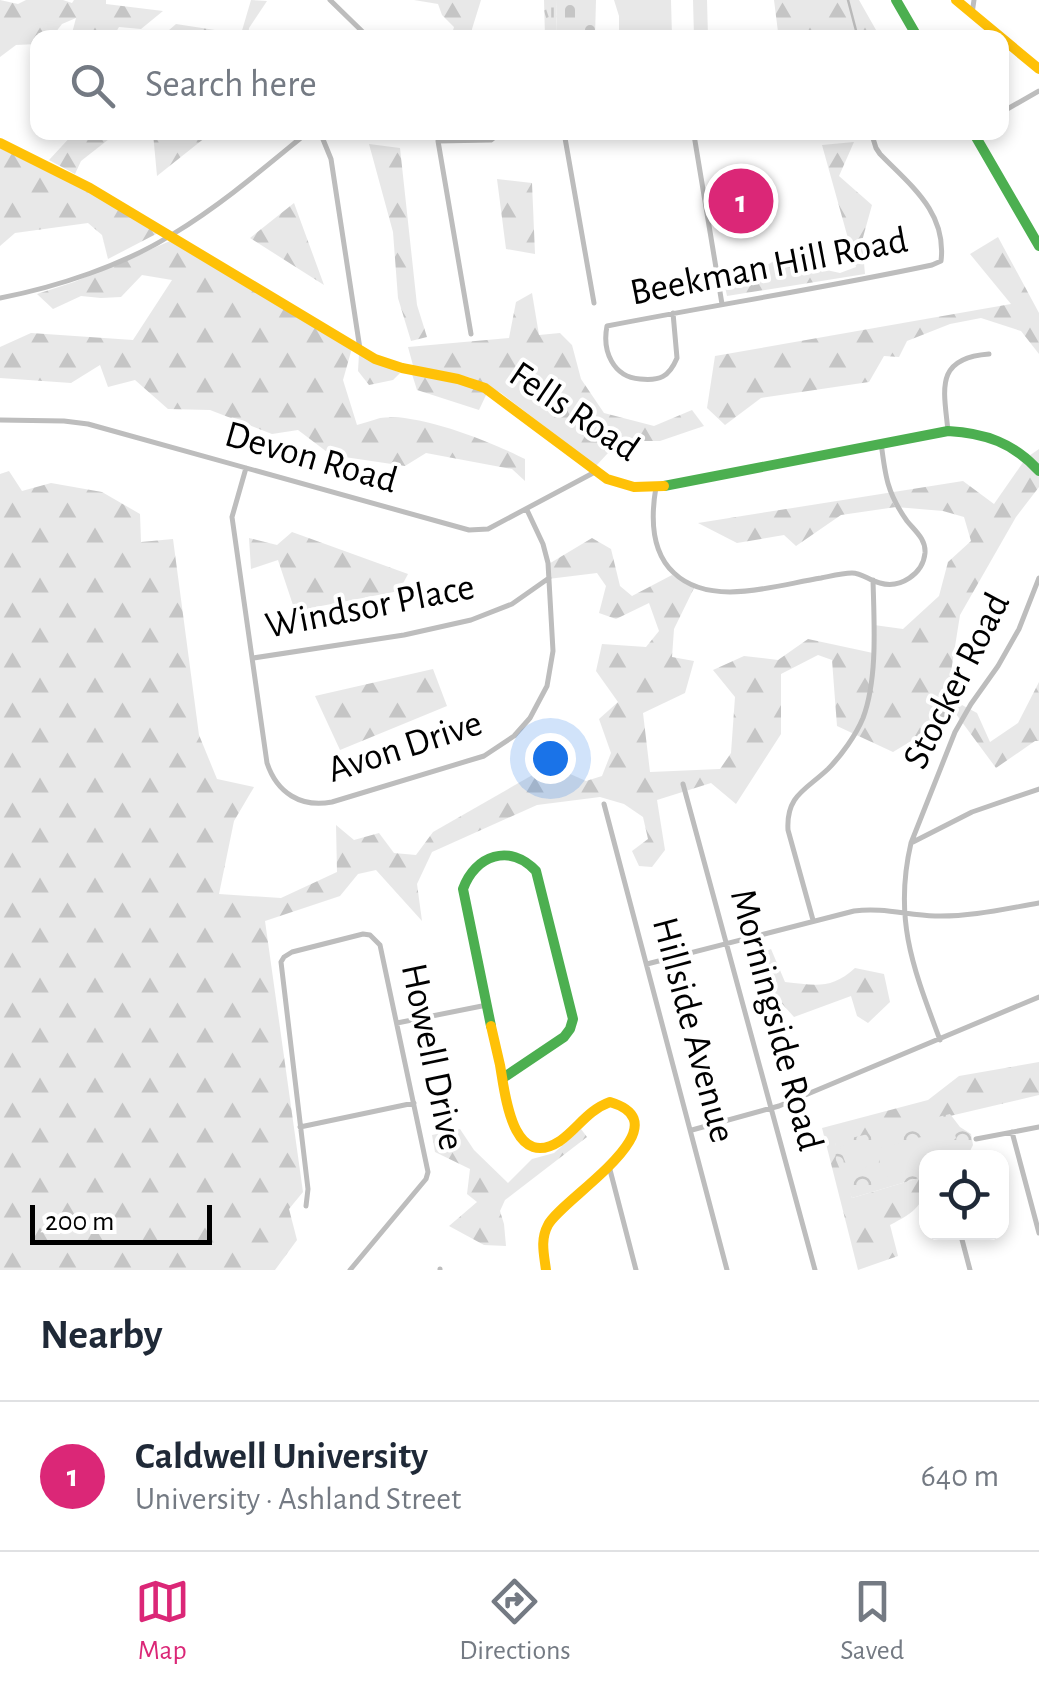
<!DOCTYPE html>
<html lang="en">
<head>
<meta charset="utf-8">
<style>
  :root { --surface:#fff; --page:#f6f6f7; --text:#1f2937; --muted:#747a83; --line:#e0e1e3; --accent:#db2777 }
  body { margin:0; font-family:"Alegreya Sans",sans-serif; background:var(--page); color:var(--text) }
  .controls { position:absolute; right:30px; bottom:30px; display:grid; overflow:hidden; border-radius:20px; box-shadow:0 5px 15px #0003 }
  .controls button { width:90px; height:90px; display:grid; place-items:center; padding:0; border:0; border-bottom:2px solid var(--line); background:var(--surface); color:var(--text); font:50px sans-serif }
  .scale { position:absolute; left:30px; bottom:25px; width:182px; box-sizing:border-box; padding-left:10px; border:5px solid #000; border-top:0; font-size:28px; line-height:35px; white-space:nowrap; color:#000; -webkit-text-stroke:8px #fff; paint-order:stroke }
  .you { position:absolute; left:550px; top:758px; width:35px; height:35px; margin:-25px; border:8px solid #fff; border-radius:50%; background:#1a73e8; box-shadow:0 0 0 15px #1a73e833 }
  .badge { display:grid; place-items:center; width:65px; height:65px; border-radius:50%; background:var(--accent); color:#fff; font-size:32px; font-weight:700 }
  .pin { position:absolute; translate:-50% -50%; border:5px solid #fff; box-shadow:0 2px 10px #0006 }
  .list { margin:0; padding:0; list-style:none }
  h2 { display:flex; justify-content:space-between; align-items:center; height:130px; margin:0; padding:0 40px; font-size:42px }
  h2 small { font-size:32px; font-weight:400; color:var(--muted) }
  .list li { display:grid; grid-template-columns:65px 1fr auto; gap:30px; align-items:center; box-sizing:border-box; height:150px; padding:0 40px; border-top:2px solid var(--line) }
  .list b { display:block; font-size:38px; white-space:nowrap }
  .list p { margin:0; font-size:32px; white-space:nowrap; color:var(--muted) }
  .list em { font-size:32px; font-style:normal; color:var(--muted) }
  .icon { flex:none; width:55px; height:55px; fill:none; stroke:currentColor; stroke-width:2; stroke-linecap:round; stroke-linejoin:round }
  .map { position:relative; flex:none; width:1039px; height:1270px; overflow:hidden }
  .search { position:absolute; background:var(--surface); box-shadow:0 5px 15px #0003; left:30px; right:30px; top:30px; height:110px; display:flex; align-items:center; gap:25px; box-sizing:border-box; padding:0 35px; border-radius:20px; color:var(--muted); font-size:38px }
  .sheet { height:280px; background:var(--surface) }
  nav { display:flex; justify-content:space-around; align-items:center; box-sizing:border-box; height:140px; border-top:2px solid var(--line); background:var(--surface); font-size:28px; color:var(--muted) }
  nav a { display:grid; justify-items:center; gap:5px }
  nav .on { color:var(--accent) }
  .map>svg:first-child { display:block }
  .grass { fill:url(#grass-tufts) }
  .forest { fill:url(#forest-firs) }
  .cemetery { fill:url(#cemetery-stones) }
  .park { fill:url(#park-crowns) }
  .garden { fill:#e8e8e8 }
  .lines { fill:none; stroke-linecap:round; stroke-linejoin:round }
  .stream { stroke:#bababa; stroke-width:2.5 }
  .street { stroke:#bdbdbd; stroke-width:5 }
  .fast { stroke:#4caf50; stroke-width:10 }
  .slow { stroke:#ffc107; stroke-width:10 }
  .labels { text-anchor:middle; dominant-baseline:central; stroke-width:8; stroke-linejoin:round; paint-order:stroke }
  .street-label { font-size:38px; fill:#000; stroke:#fff }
</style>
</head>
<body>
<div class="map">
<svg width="1039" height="1270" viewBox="0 0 1039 1270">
  <defs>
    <pattern id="grass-tufts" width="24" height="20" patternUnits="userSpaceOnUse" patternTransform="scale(2.5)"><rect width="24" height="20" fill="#e8e8e8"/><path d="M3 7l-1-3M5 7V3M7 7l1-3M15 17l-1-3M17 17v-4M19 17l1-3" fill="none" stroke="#c5c5c5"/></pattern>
    <pattern id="forest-firs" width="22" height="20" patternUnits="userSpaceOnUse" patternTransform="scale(2.5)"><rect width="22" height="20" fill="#e8e8e8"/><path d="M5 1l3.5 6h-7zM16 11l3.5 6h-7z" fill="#c5c5c5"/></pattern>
    <pattern id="cemetery-stones" width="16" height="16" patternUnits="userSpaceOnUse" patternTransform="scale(2.5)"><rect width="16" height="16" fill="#e8e8e8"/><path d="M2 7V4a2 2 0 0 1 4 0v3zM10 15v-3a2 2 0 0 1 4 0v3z" fill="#c5c5c5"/></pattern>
    <pattern id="park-crowns" width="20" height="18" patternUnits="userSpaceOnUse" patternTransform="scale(2.5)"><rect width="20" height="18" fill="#e8e8e8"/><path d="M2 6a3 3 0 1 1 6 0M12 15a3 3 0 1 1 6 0" fill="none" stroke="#c5c5c5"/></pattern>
  </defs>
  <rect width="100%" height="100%" fill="#fff"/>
  <path class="grass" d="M544 0H556L557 37H545Z
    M693 0H707L708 37H694Z"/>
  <path class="forest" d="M0 0 18 4 26 0H63L72 3 74 0H106V4L163 11 141 29 119 27 113 37H71L76 18 62 24 52 37 38 38 37 44 16 45 0 57Z
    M251 0 267 1 249 28 248 37H161L176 24 241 34Z
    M414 0H481L472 29V37H451L454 27 442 15 438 4Z
    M774 0H859L880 37H784L778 32Z
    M74 133V132L150 133 109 139 81 161 75 174 49 160Z
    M153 133V132L211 133 157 176Z
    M854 142 839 176 872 205 862 241 865 274 727 296 724 282 746 278 777 259 840 273 856 267 822 145Z
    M0 144 46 165 158 233 108 259 102 235 88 223 15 233 0 246Z
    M369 144 400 148 417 305 427 337 411 341 398 298 393 232Z
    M497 179 532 183 535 254 506 249Z
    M294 203 324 285 250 238Z
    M998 237 1039 313V354L1021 331 981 318 950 324 907 341 899 357 884 356 869 382 761 398 725 425 707 408 715 356 1011 304 970 254Z
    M170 241 179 244 352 348 343 380 357 425C365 423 373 420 380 418 418 412 491 442 525 459V481L512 469 426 453 405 466 331 455 298 430 272 434 210 410 168 409 135 380 108 387 100 365 71 383 0 378V347L31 333 133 340 172 280 142 275 121 297 101 298 81 296 53 309 37 294 74 282Z
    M532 293 539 335 560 333 572 345 581 379 604 413 654 426 692 410 704 426 660 441H619L596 466 501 393 469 377 414 369 408 347 509 338 516 302Z
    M359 354 400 373 393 380 369 385 358 371Z
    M412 374 468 384 487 393 479 410 417 390Z
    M1039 449V487L1016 517 960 615 947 697 977 713 990 742 1018 723 1039 682V741H1035L996 768 956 714 893 752 837 726 832 660 818 655 781 674V734L736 804 711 783 657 800 665 850 652 867 639 866 632 851 648 839 643 817 624 804 600 797 537 805 432 852 417 884 422 921 376 870 358 874 340 896 265 921 303 1192 289 1209 297 1240 275 1270H0V474L9 471 22 491 51 483 102 492 140 514 141 542 173 539 199 735 217 779 254 787 234 821 219 894 281 898 337 872 336 825 354 840 379 833 394 853 416 855 433 832 550 765 586 781 602 776 611 753 599 719 618 702 596 671 602 644 646 647 659 631 649 603 616 619 599 613 606 586 597 573 548 579 547 565 592 538 611 549 620 586 632 596 672 575 694 588 674 629 672 657 694 661 685 693 643 713 650 772 720 769 731 753 735 697 713 670 744 656 778 660 808 639 873 653 874 625 903 629 939 596 948 562 971 541 964 517 943 511 896 507 841 515 796 546 784 535 737 543 698 523 963 481 994 504 1026 458Z
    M292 532 408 574 399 591 295 611 278 560 251 569 249 538 277 545Z
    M433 669 447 706 340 750 315 696Z
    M771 949 785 982C815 985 831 990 855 968L884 974 890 1002 868 1023 857 1016 851 996 794 1017 776 997 760 954Z
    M1039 1062V1095L835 1143 852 1198 926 1176C926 1205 915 1212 890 1225L898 1256 858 1270 822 1128 928 1100 959 1076Z
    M460 1129 474 1150 508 1183 532 1159 554 1153 581 1129 587 1137 505 1200 500 1211 504 1224 506 1246 484 1245 449 1226 477 1202 467 1194 470 1169 435 1152 432 1135Z"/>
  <path class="cemetery" d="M556 0H596L595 37H557Z"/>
  <path class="park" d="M950 1114 960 1127 971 1134 973 1145 970 1151V1157L926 1158V1176L852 1198 836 1160 835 1142Z"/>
  <path class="garden" d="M614 0H671L672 37H619V16Z
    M947 1116 950 1117 956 1138C946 1149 936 1147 927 1139L931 1157 926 1158V1166L884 1177 876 1149 925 1136 926 1122Z
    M862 1141 870 1148V1162C865 1171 857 1173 848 1169L840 1149 841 1146Z"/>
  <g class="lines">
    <path class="stream" d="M848 0 858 38"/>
    <path class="street" d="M330 0 369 38
      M972 14 974 0
      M1002 112 1039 91
      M320 132 331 159 360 349
      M498 132 519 137H565L823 132
      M694 135 722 304
      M565 138 594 303
      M0 298C57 287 124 265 173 234 221 205 264 168 308 132
      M673 313 677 358C669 377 660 381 640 379 613 377 602 351 607 326 715 305 824 288 932 265L941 261C947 212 910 185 880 154L876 148 871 132
      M471 334 438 141 491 140 500 133
      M0 420 64 421 88 424 469 530 488 529 595 472
      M948 431C944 390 934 358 989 354
      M246 468 232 517 267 763C277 793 301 808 332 802L484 756 514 736 530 718 547 686 553 651 548 563 543 544 527 510
      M656 487C651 516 650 551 674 573 711 608 776 585 821 578 831 576 842 573 852 573 862 573 870 581 880 583 900 589 923 574 925 553 926 539 915 531 907 521 887 493 885 475 881 442
      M253 658 404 635 471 620 512 604 549 578
      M683 784 815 1270
      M604 804 727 1270
      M913 842 972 812 1039 789
      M813 920 788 830C786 795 806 790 828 769 841 756 856 735 863 718 878 678 874 622 873 580
      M647 964 854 911C882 907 907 915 935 916 970 917 1004 909 1039 903
      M397 1023 487 1005
      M940 1040C914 970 893 920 911 843L955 732 971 704 998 666 1019 629 1039 578
      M300 1127 414 1103
      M692 1130 779 1106 1039 997
      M1012 1132 1039 1233
      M976 1139 1039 1127
      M609 1166 636 1270
      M306 1206 308 1189 281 962 284 957 292 952 363 934 370 935 380 945 428 1172 426 1179 350 1270
      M960 1232 970 1270
      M440 1269V1270"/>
    <path class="fast" d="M896 0 918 38
      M973 132 1039 246
      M664 486 948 431C985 433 1014 443 1039 471
      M491 1026 463 889C475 855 510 843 536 871L573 1019 570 1029 564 1037 503 1078"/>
    <path class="slow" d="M956 0 1039 69
      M0 143 90 188 375 359 402 368 458 379 485 388 607 479 634 487 664 486
      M491 1026C494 1039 497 1052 500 1065 505 1093 512 1172 560 1141 578 1128 588 1110 610 1102 687 1125 561 1199 548 1225 540 1240 544 1254 546 1270"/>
  </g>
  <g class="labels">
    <g class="street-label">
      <text transform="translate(769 267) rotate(-11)">Beekman Hill Road</text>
      <text transform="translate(574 412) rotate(34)">Fells Road</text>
      <text transform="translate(311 458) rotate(16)">Devon Road</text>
      <text transform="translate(370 607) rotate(-11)">Windsor Place</text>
      <text transform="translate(957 681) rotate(-63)">Stocker Road</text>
      <text transform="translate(405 747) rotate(-18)">Avon Drive</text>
      <text transform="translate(776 1020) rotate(75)">Morningside Road</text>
      <text transform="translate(693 1030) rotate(75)">Hillside Avenue</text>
      <text transform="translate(432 1057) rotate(78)">Howell Drive</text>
    </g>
  </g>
</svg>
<div class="controls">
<button><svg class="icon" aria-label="locate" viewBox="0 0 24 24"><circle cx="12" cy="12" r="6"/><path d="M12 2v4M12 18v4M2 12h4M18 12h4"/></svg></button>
</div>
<div class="scale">200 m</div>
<div class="you"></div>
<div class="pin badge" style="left:741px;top:201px">1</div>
<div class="search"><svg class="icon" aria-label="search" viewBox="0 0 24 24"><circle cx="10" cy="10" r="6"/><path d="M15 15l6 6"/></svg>Search here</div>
</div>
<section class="sheet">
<h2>Nearby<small></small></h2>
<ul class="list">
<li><span class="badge">1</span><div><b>Caldwell University</b><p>University · Ashland Street</p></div><em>640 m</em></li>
</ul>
</section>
<nav>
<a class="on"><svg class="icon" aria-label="map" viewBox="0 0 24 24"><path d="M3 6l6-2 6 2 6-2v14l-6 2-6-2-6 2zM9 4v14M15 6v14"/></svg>Map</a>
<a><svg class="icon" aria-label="directions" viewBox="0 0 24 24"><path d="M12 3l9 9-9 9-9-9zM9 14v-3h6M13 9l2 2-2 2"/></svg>Directions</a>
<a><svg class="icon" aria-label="saved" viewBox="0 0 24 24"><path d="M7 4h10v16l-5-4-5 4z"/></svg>Saved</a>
</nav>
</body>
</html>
